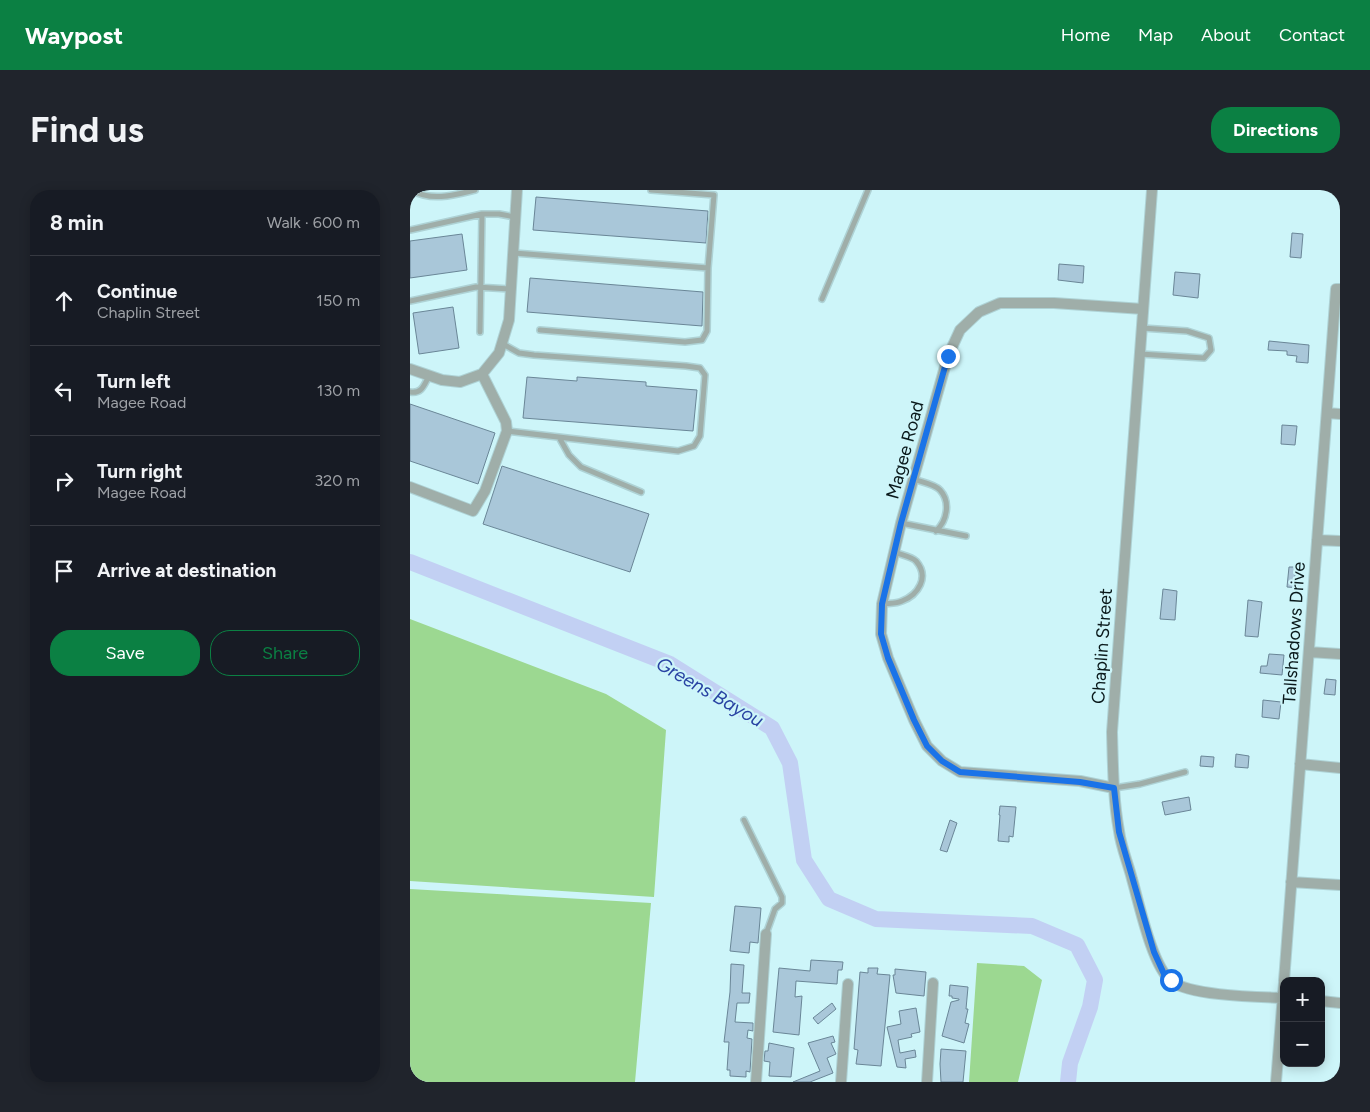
<!DOCTYPE html>
<html lang="en">
<head>
<meta charset="utf-8">
<style>
  :root { --surface:#171b24; --page:#20242c; --text:#f1f3f6; --muted:#9ea1a6; --line:#363941; --accent:#0b8043 }
  body { margin:0; font-family:Figtree,sans-serif; background:var(--page); color:var(--text) }
  .controls { position:absolute; right:15px; bottom:15px; display:grid; overflow:hidden; border-radius:10px; box-shadow:0 2px 12px #0003 }
  .controls button { width:45px; height:45px; display:grid; place-items:center; padding:0; border:0; border-bottom:1px solid var(--line); background:var(--surface); color:var(--text); font:25px sans-serif }
  .stop { position:absolute; width:15px; height:15px; margin:-11px; border:4px solid #1a73e8; border-radius:50%; background:#fff }
  .stop.end { background:#1a73e8; border-color:#fff; box-shadow:0 1px 5px #0008 }
  .list { margin:0; padding:0; list-style:none }
  h2 { display:flex; justify-content:space-between; align-items:center; height:65px; margin:0; padding:0 20px; font-size:21px }
  h2 small { font-size:16px; font-weight:400; color:var(--muted) }
  .list li { display:grid; grid-template-columns:32px 1fr auto; gap:15px; align-items:center; box-sizing:border-box; height:90px; padding:0 20px; border-top:1px solid var(--line) }
  .list b { display:block; font-size:19px; white-space:nowrap }
  .list p { margin:0; font-size:16px; white-space:nowrap; color:var(--muted) }
  .list em { font-size:16px; font-style:normal; color:var(--muted) }
  .actions { display:flex; gap:10px; padding:15px 20px }
  .actions a { flex:1; padding:11px 0; border:1px solid var(--accent); border-radius:20px; text-align:center; font-size:18px; color:var(--accent) }
  .actions .main { background:var(--accent); color:#fff }
  .icon { flex:none; width:28px; height:28px; fill:none; stroke:currentColor; stroke-width:2; stroke-linecap:round; stroke-linejoin:round }
  .map { position:relative; flex:none; width:930px; height:892px; overflow:hidden; border-radius:20px }
  header { display:flex; align-items:center; gap:30px; box-sizing:border-box; height:70px; padding:0 25px; background:var(--accent); color:#fff }
  header strong { font-size:24px }
  nav { display:flex; gap:28px; margin-inline-start:auto; font-size:18px }
  .intro { display:flex; align-items:center; justify-content:space-between; box-sizing:border-box; height:120px; padding:0 30px }
  h1 { margin:0; font-size:35px }
  .button { padding:12px 22px; border-radius:20px; background:var(--accent); color:#fff; font-size:18px; font-weight:700 }
  main { display:flex; gap:30px; padding:0 30px }
  aside { flex:1; background:var(--surface); border-radius:20px; box-shadow:0 2px 12px #0003 }
  .map>svg:first-child { display:block }
  .green { fill:#9cd891 }
  .lines { fill:none; stroke-linecap:round; stroke-linejoin:round }
  .river { stroke:#c2d0f3; stroke-width:16 }
  .building { fill:#a9c7d9; stroke:#6a8697 }
  .lane-casing { stroke:#aed2d5; stroke-width:8 }
  .street-casing { stroke:#aed2d5; stroke-width:12 }
  .lane { stroke:#9faea9; stroke-width:5 }
  .street { stroke:#9faea9; stroke-width:10 }
  .route { stroke:#1a73e8; stroke-width:6 }
  .labels { text-anchor:middle; dominant-baseline:central; stroke-width:4.5; stroke-linejoin:round; paint-order:stroke }
  .street-label { font-size:18px; fill:#09181a; stroke:#cdf5f9 }
  .water-label { font-size:19px; font-style:italic; fill:#2943a3; stroke:#cdf5f9 }
</style>
</head>
<body>
<header>
<strong>Waypost</strong>
<nav><a>Home</a><a>Map</a><a>About</a><a>Contact</a></nav>
</header>
<div class="intro"><h1>Find us</h1><a class="button">Directions</a></div>
<main>
<aside>
<h2>8 min<small>Walk · 600 m</small></h2>
<ul class="list">
<li><svg class="icon" aria-label="ahead" viewBox="0 0 24 24"><path d="M12 20V5M6 11l6-6 6 6"/></svg><div><b>Continue</b><p>Chaplin Street</p></div><em>150 m</em></li>
<li><svg class="icon" aria-label="left" viewBox="0 0 24 24"><path d="M17 20v-9H6M10 6l-5 5 5 5"/></svg><div><b>Turn left</b><p>Magee Road</p></div><em>130 m</em></li>
<li><svg class="icon" aria-label="right" viewBox="0 0 24 24"><path d="M7 20v-9h11M14 6l5 5-5 5"/></svg><div><b>Turn right</b><p>Magee Road</p></div><em>320 m</em></li>
<li><svg class="icon" aria-label="arrive" viewBox="0 0 24 24"><path d="M6 21V4h12l-3 4 3 4H6"/></svg><div><b>Arrive at destination</b></div></li>
</ul>
<div class="actions"><a class="main">Save</a><a>Share</a></div>
</aside>
<div class="map">
<svg width="930" height="892" viewBox="0 0 930 892">
  <rect width="100%" height="100%" fill="#cdf5f9"/>
  <path class="green" d="M0 429 196 504 256 540 244 707 0 691Z
    M0 699 241 713 225 892H0Z
    M567 773 614 776 632 790 608 892H559Z"/>
  <g class="lines">
    <path class="river" d="M0 372 260 474 362 538 380 573 394 670 419 709 466 729 622 736 667 755 685 790 680 817 660 873 658 892"/>
  </g>
  <path class="building" d="M126 7 298 21 296 53 123 40Z
    M882 43 893 44 891 68 880 67Z
    M52 44 57 80 0 88V51Z
    M649 74 674 76 673 93 648 90Z
    M765 82 790 84 788 108 763 105Z
    M120 88 293 102 292 136 117 122Z
    M43 117 49 158 9 164 3 123Z
    M859 151 899 155 898 173 886 172 887 166 877 165V161L858 160Z
    M117 187 167 191V187L236 192V196L287 200 283 241 113 228Z
    M0 214 85 243 68 294 0 271Z
    M872 235 887 236 885 255 871 254Z
    M92 276 239 324 220 382 73 334Z
    M879 377H885V387H891L890 398 877 397Z
    M753 399 767 401 765 430 750 429Z
    M838 410 852 412 848 447 835 446Z
    M859 464 874 465 872 485 850 483 851 476H857Z
    M916 489 926 490 925 505 914 504Z
    M853 510 871 512 869 529 852 527Z
    M826 564 839 566 838 578 825 577Z
    M791 566 804 567 803 577 790 576Z
    M779 607 781 620 755 625 752 612Z
    M590 616 606 617 603 647 599 646V652L588 651 590 625H589Z
    M540 630 547 633 537 662 530 660Z
    M325 716 351 718 348 753 340 752 339 763 320 761Z
    M401 770 433 772 432 780H428L427 794 386 791 385 807 392 806 389 845 363 842 369 778 400 781Z
    M321 774 334 775 332 803H340L339 813H327L325 832 343 833V841L338 840 337 848 342 849 340 882 336 881V887L320 886V880H317L319 852H314L320 802Z
    M458 778H468L467 784 480 785 471 876 446 874 448 860 444 859 450 782 458 783Z
    M485 779 516 782 514 806 486 803 483 785H485Z
    M540 795 558 797 556 819H558L555 833 559 834 554 853 532 846 541 812 549 810V809L542 808V806H539Z
    M422 813 426 819 408 834 403 828Z
    M506 818 510 842 501 844 502 847 488 850 490 863 505 860 506 867 495 869 496 878 487 877 477 837 491 834 489 821Z
    M423 846 425 852 421 853 426 864 417 868 423 883 400 892H383L410 881 398 853Z
    M359 853 384 858 381 887 359 886 360 872 354 871 355 861H358Z
    M531 859 556 861 553 892H531L530 874Z"/>
  <g class="lines">
    <g class="lane-casing">
      <path id="lane" d="M1 0C21 12 45 5 65 0
        M0 40 72 24
        M104 63 298 78 304 5 241 0
        M412 109 458 0
        M0 111 66 97 100 99
        M130 140 275 152 292 150 297 141 298 78
        M70 142 72 24H89L105 27
        M93 154 109 163 124 165 276 176 290 178 295 185 290 246 284 256 268 261 97 241
        M730 164 794 168 801 160 799 148 777 141 732 138
        M0 202C12 204 14 195 19 186
        M150 249 159 265 171 277 231 302
        M503 289C511 292 524 294 530 300 541 312 537 331 526 341
        M491 333 556 346
        M472 414C478 413 486 414 492 411 508 405 520 387 506 371 501 366 491 365 484 362
        M704 598 730 594 775 582
        M334 630 372 707V713L365 719 356 744"/>
    </g>
    <g class="street-casing">
      <path id="street" d="M742 0 702 542C703 575 703 608 709 641 711 657 718 673 722 689 729 713 742 776 761 791 780 806 848 807 874 808
        M0 179 32 190 50 192 72 184 89 163 99 130 107 0
        M917 223 930 224
        M0 297 63 321 75 301 97 241 96 232 72 184
        M907 350 930 351
        M899 462 930 464
        M890 574 930 578
        M704 598 670 591 550 582 532 571 517 556 504 530 478 468 471 444 472 414 491 333 538 166 550 140 569 122 590 113H644L733 119
        M881 692 930 695
        M874 791 926 99H930
        M911 811 930 813
        M346 892 356 744
        M431 892 438 794
        M517 892 523 793
        M866 892 874 793"/>
    </g>
    <use href="#lane" class="lane"/>
    <use href="#street" class="street"/>
  </g>
  <g class="lines">
    <path class="route" d="M538 166 491 333 472 414 471 444 478 468 504 530 517 556 532 571 550 582 670 592 704 598 709 642 744 762 754 784 761 790"/>
  </g>
  <g class="labels">
    <g class="street-label">
      <text transform="translate(495 260) rotate(-75)">Magee Road</text>
      <text transform="translate(884 443) rotate(-86)">Tallshadows Drive</text>
      <text transform="translate(692 456) rotate(-86)">Chaplin Street</text>
    </g>
    <g class="water-label">
      <text transform="translate(300 502) rotate(30)">Greens Bayou</text>
    </g>
  </g>
</svg>
<div class="controls">
<button>+</button>
<button>−</button>
</div>
<div class="stop" style="left:761px;top:790px"></div>
<div class="stop end" style="left:538px;top:166px"></div>
</div>
</main>
</body>
</html>
